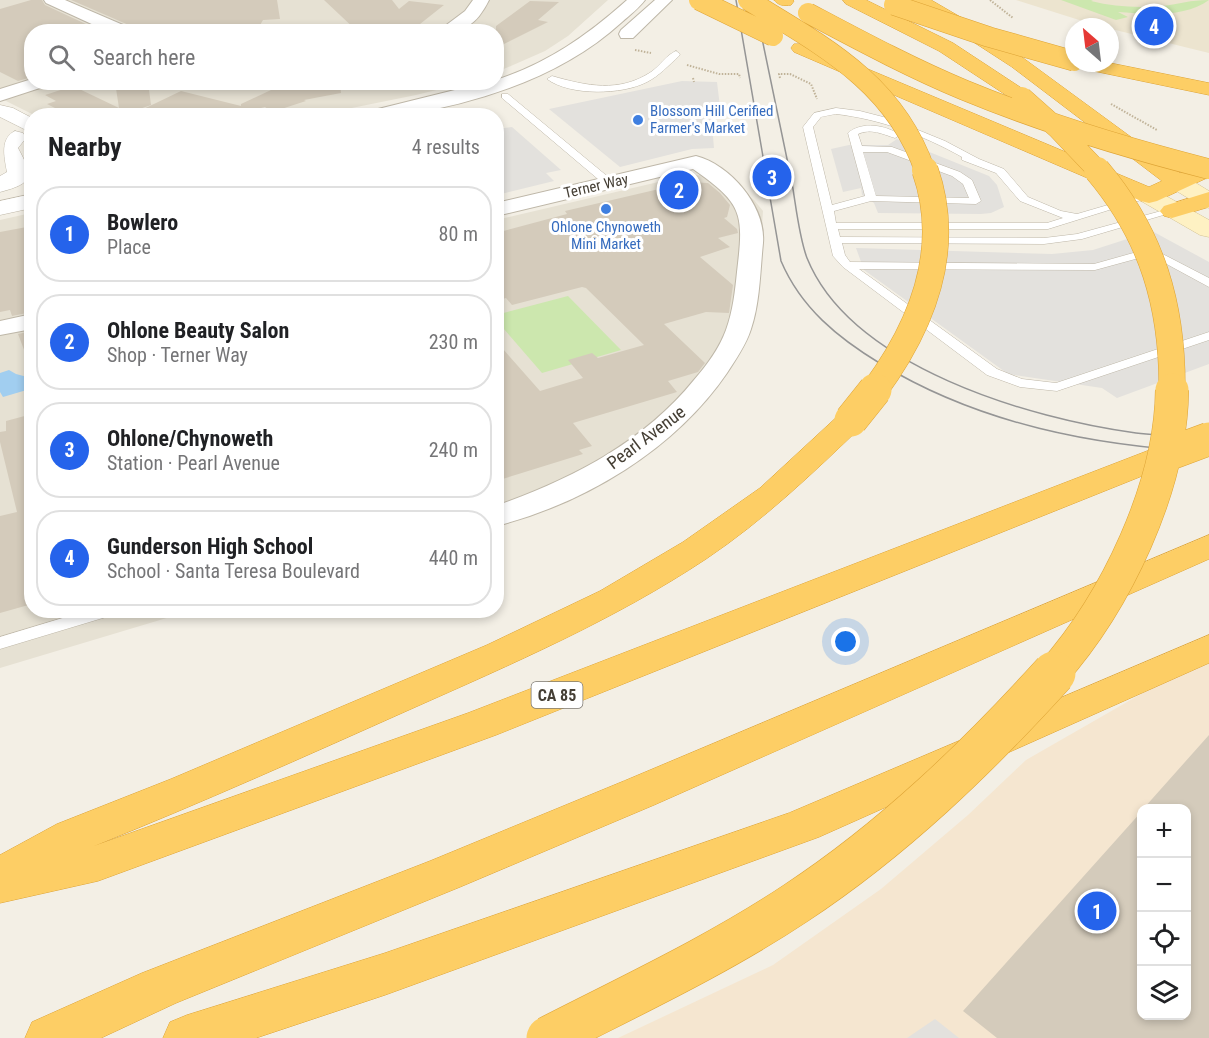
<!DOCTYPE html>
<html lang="en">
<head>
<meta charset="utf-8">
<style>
  :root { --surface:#fff; --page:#f2f2f2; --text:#202124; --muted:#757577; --line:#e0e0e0; --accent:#2563eb }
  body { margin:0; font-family:"Roboto Condensed",sans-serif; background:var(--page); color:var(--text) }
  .controls { position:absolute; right:18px; bottom:18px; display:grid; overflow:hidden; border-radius:12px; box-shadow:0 3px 9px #0003 }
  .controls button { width:54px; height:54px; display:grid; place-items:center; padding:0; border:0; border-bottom:2px solid var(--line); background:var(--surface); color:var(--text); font:30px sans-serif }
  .compass { position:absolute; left:1065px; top:18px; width:54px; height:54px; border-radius:50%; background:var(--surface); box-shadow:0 3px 9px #0003; rotate:332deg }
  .you { position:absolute; left:846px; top:642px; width:21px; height:21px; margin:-15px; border:4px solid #fff; border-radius:50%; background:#1a73e8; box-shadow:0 0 0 9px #1a73e833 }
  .badge { display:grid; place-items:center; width:39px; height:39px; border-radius:50%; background:var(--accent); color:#fff; font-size:20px; font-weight:700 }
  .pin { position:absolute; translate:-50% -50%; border:3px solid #fff; box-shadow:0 2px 6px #0006 }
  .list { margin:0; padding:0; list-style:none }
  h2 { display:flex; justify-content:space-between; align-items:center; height:78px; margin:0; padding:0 24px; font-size:26px }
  h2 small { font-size:20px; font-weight:400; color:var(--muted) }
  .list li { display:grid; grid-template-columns:39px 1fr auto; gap:18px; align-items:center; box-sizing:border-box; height:96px; margin:0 12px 12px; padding:0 12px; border:2px solid var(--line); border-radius:24px }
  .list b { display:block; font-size:22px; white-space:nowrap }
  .list p { margin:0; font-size:20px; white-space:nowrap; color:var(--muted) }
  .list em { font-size:20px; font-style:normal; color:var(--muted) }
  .icon { flex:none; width:33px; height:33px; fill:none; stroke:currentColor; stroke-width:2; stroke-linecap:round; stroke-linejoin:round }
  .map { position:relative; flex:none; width:1209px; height:1038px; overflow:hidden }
  .search { position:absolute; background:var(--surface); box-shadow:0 3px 9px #0003; left:24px; top:24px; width:480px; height:66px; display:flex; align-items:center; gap:15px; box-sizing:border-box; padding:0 21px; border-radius:24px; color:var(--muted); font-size:22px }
  .panel { position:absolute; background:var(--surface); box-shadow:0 3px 9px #0003; left:24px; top:108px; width:480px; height:510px; border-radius:24px }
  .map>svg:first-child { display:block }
  .residential { fill:#e6e1d3 }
  .commercial { fill:#f5e6d0; fill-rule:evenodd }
  .education { fill:#ece4cf }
  .green { fill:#cce7ae }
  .parking { fill:#e3e1dd }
  .water { fill:#a1cef0 }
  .building { fill:#d4cbbb }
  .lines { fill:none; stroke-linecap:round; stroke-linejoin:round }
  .service-casing { stroke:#beb7a8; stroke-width:1 }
  .minor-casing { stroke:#beb7a8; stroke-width:2 }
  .tertiary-casing { stroke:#beb7a8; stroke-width:1 }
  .secondary-casing { stroke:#d3c395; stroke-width:1 }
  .motorway-casing { stroke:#dda335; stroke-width:1 }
  .path { stroke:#c0b399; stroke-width:2; stroke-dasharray:1.5 1.5; stroke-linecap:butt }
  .service { fill:#fff; fill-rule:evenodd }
  .minor { fill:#fff; fill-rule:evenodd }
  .tertiary { fill:#fff; fill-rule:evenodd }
  .secondary { fill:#fef1c3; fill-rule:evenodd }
  .motorway { fill:#fdce65; fill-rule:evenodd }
  .tram { stroke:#959595; stroke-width:1.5 }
  .motorway-bridge-far3-casing { stroke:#dda335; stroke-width:21; stroke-linecap:butt }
  .motorway-bridge-far2-casing { stroke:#dda335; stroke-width:27; stroke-linecap:butt }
  .motorway-bridge-far1-casing { stroke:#dda335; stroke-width:34; stroke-linecap:butt }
  .motorway-bridge-casing { stroke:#dda335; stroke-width:44; stroke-linecap:butt }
  .motorway-bridge-far3 { stroke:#fdce65; stroke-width:20 }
  .motorway-bridge-far2 { stroke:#fdce65; stroke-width:26 }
  .motorway-bridge-far1 { stroke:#fdce65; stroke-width:33 }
  .motorway-bridge { stroke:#fdce65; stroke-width:43 }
  .shop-dot { fill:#3f7fe0; stroke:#fff; stroke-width:2 }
  .labels { text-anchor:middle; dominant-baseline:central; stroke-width:6; stroke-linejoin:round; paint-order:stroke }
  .far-shop-label { font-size:15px; fill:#366cbe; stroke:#fff; text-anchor:start }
  .far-street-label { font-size:15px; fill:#453f35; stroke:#fff }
  .shield { fill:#fff; stroke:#7d7972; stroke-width:1.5 }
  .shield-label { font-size:16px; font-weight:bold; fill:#453f35 }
  .street-label { font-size:18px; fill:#453f35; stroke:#fff }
</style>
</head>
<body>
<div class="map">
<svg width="1209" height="1038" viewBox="0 0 1209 1038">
  <rect width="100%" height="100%" fill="#f3efe5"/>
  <path class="residential" d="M0 0H608L568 36 545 51 497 72 496 32H32V82L465 83 416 95 312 116 34 115 0 98Z
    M721 174 754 200 763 211 761 240 741 348 723 380 699 408 663 440 496 524V220L684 176Z
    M31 213 32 610 190 611 0 668V220Z"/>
  <path class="commercial" d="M1209 655V1038H618L773 965 881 889 968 815 1026 760ZM1142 808H1186V1016H1142Z"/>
  <path class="education" d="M1016 0H1209V53L1095 25Z"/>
  <path class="green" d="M1061 0H1093L1091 1C1114 7 1139 8 1162 6 1180 4 1190 0 1209 0 1185 18 1146 14 1118 12L1128 17 1116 20Z
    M568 296 621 350 542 373 497 321 496 315Z"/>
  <path class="parking" d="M682 81 717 82 721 115H711L714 148 692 149 620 167 549 109Z
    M512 127 561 170 546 173 554 181 497 195V129Z
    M897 139 989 176 997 185 1004 207 991 213 981 214 878 213 874 203 862 195 861 188 843 192 831 149 849 145H888Z
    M1152 231 1209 262V364L1117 398 1102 388 1008 374 864 270 856 248 1052 254 1093 250Z
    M935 1019 959 1038H907Z"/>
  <path class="water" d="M9 370 16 374 31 378 30 389 3 397 0 392V373Z"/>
  <path class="building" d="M31 0H42L45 5 103 32H32V77L18 81 0 72V9Z
    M71 0H277L280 19 263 20 256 32H134L131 26Z
    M324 0H392L399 9 409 1 444 5 420 24 411 28 413 32H358Z
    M530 1 559 2 538 20 548 22 496 48V26Z
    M115 82H148L151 105 128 113 131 115 181 91 241 106V104L288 82H340L341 93 304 100 306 101 272 112 265 107 253 110 252 116H71L47 104 56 101 45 95 73 86 119 108Z
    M689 182 708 183 720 193 730 205 727 217 724 218 737 229 738 233 718 238 730 247 700 257 733 285 729 313 706 312 664 324 705 363 698 372 668 381 677 392 573 423 592 446 579 450 583 454 496 481V341L540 391 583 378 568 360 592 353 598 358 644 345 586 288 582 287 512 305 506 298 496 301V233L567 214 565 211Z
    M32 226V312L12 316 10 310 0 312V232Z
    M32 331V363H29L18 334Z
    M32 414V604L0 613V516L17 512 0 442V432L6 431V421Z
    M1209 735V1038H997L963 1011 1142 811V1016H1186V808H1144Z"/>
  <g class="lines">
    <g class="service-casing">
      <path id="service" d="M676 51 680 54 679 56C669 65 659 76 647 82 622 95 570 96 547 79L552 76C587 86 619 93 651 72 660 66 666 55 676 51Z
        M502 94H508L613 181V185H605L502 98Z
        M836 108 860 111 891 119 945 141 979 159 1004 169 1028 197 1061 211 1077 214 1149 193 1154 196 1048 229H838L840 237 1044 238 1077 234 1172 208 1177 211 1082 239 1044 244 842 243 845 255 850 262 1094 264 1151 248 1209 278V287L1150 255 1095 270 859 269 997 369 1022 379 1056 383 1209 332V340L1057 391 1020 387 987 375 843 267 833 256 803 127 814 113ZM836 114C880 119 923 135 962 157V160L996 173 1020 201 1063 218 1047 223H836L834 211 871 201 976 204 981 201 972 180 960 172 892 147 862 146 858 134C871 128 882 134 895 138L900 135C886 125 862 121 848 133L865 196 832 205 813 127 821 117ZM863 152H887L952 176 963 184 969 198 876 196Z
        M89 610H118L116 614 0 649V637Z"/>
    </g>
    <g class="minor-casing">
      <path id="minor" d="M44 0H65L130 28 132 32H109L46 3Z
        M473 0H489C476 26 464 32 437 32L465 11Z
        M627 0H645C639 8 630 15 622 22 563 76 482 102 405 115 392 117 377 116 364 116L366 112 487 82H496V80C548 63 588 35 627 0Z
        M655 0H672L633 38H621L619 34 621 30Z
        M32 79V82H49L46 86 0 101V89Z
        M696 156C731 165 766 207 763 243 760 272 760 302 751 329 746 345 736 359 727 373 675 449 586 503 496 526V506C571 479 643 443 694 380 707 365 719 349 726 330 733 311 735 291 737 272 744 213 743 204 693 169L496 216V203Z
        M32 314V329L0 335V321Z"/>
    </g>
    <g class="tertiary-casing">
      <path id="tertiary" d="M0 105 13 108 32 118V133L0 117Z
        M15 131 23 133 26 138 18 148C33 176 35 183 0 192V176L7 172C4 156 0 138 15 131Z
        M32 194V208L0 215V201Z"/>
    </g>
    <g class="secondary-casing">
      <path id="secondary" d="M1178 175 1186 177 1209 191V208L1201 206 1170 187 1167 182 1170 177Z
        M1149 189 1157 191 1209 220V237L1200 235 1141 201 1137 196 1141 191Z"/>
    </g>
    <g class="motorway-casing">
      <path id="motorway" d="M774 0H793L794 1 791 5C784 6 779 6 774 0Z
        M843 0H866L953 43 1029 93 1032 97 1029 101H1015L939 51 846 4Z
        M909 0H931L993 36 1180 173 1209 161V177L1157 201 1149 203 1141 201 794 52 791 48 794 44H808L1149 187 1162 181 1012 67Z
        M1074 63H1110L1209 83V95L1084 69 1077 67Z
        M1209 192V207L1172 218 1164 216 1160 211 1164 206Z
        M851 411 862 414 866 420 862 426C812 474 764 520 706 559 614 620 512 664 411 709 306 756 201 803 94 846L468 713 1160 446 1171 444 1182 446 1187 453 1182 460 496 735 98 881 0 903V855L57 824 171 779 487 645 600 591 683 542 760 488 840 414Z
        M1209 535V559L654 805 460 887 176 1003 101 1038H25L32 1022 142 973 430 861 624 781Z
        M1209 635V663L819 837 385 995 256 1038H163L170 1022 187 1015 385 953 789 813Z"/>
    </g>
    <path class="path" d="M990 0 1013 18
      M635 50 651 53
      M687 65 719 74H739L740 78
      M693 78 694 82
      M780 78 779 74H790L811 84 817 99
      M1111 104 1157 130"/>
    <use href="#service" class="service"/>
    <use href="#minor" class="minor"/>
    <use href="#tertiary" class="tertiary"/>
    <use href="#secondary" class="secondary"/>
    <use href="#motorway" class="motorway"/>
    <path class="tram" d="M736 0 781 261C801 308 838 338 881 364 980 424 1094 446 1209 452
      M754 0C767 61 779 122 792 183 796 206 799 237 807 258 851 367 1031 419 1136 433 1160 436 1185 436 1209 437"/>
    <g class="motorway-bridge-far3-casing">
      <path id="motorway-bridge-far3" d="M699 0 773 36
        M748 0C823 46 895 83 925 171
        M894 5 989 37 1074 61
        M808 13C859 40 911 68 964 90 1044 123 1126 148 1209 169
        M1022 97 1058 129 1098 171"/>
    </g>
    <g class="motorway-bridge-far2-casing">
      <path id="motorway-bridge-far2" d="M1097 170C1152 235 1173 306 1172 391
        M874 391C922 326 953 250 925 170"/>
    </g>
    <g class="motorway-bridge-far1-casing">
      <path id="motorway-bridge-far1" d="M851 420 875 390
        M1171 453 1209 439
        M1052 674C1116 602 1171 487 1172 390"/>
    </g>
    <g class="motorway-bridge-casing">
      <path id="motorway-bridge" d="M548 1038C632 995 718 955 796 903 893 839 977 758 1054 673"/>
    </g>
    <use href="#motorway-bridge-far3" class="motorway-bridge-far3"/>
    <use href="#motorway-bridge-far2" class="motorway-bridge-far2"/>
    <use href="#motorway-bridge-far1" class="motorway-bridge-far1"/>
    <use href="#motorway-bridge" class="motorway-bridge"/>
  </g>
  <g class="shop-dot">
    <circle cx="638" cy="120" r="6"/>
    <circle cx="606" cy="209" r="6"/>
  </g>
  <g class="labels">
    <g class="far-shop-label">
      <text x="650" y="111">Blossom Hill Cerified<tspan x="650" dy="17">Farmer's Market</tspan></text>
      <text x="606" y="227" text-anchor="middle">Ohlone Chynoweth<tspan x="606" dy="17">Mini Market</tspan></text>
    </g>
    <g class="far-street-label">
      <text transform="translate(596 186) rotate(-13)">Terner Way</text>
    </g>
    <rect class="shield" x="531.5" y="682" width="51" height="26" rx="4.5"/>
    <g class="shield-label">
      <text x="557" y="695">CA 85</text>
    </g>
    <g class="street-label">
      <text transform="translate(646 437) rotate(-37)">Pearl Avenue</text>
    </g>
  </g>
</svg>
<div class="controls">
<button>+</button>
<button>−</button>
<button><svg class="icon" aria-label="locate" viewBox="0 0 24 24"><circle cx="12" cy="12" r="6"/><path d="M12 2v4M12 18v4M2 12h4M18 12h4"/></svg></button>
<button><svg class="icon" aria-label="layers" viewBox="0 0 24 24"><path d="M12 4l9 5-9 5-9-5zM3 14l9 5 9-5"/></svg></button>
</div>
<svg class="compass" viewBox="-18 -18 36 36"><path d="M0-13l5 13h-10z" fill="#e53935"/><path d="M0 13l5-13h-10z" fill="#757577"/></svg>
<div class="you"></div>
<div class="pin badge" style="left:1097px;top:911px">1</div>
<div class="pin badge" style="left:679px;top:190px">2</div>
<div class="pin badge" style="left:772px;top:177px">3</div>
<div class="pin badge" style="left:1154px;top:26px">4</div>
<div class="search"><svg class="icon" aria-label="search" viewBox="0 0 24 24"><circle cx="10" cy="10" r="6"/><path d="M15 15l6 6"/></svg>Search here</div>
<section class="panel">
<h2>Nearby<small>4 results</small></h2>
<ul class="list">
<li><span class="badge">1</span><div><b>Bowlero</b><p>Place</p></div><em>80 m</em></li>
<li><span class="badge">2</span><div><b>Ohlone Beauty Salon</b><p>Shop · Terner Way</p></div><em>230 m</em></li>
<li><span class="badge">3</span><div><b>Ohlone/Chynoweth</b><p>Station · Pearl Avenue</p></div><em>240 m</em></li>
<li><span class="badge">4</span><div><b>Gunderson High School</b><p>School · Santa Teresa Boulevard</p></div><em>440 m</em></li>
</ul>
</section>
</div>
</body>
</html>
